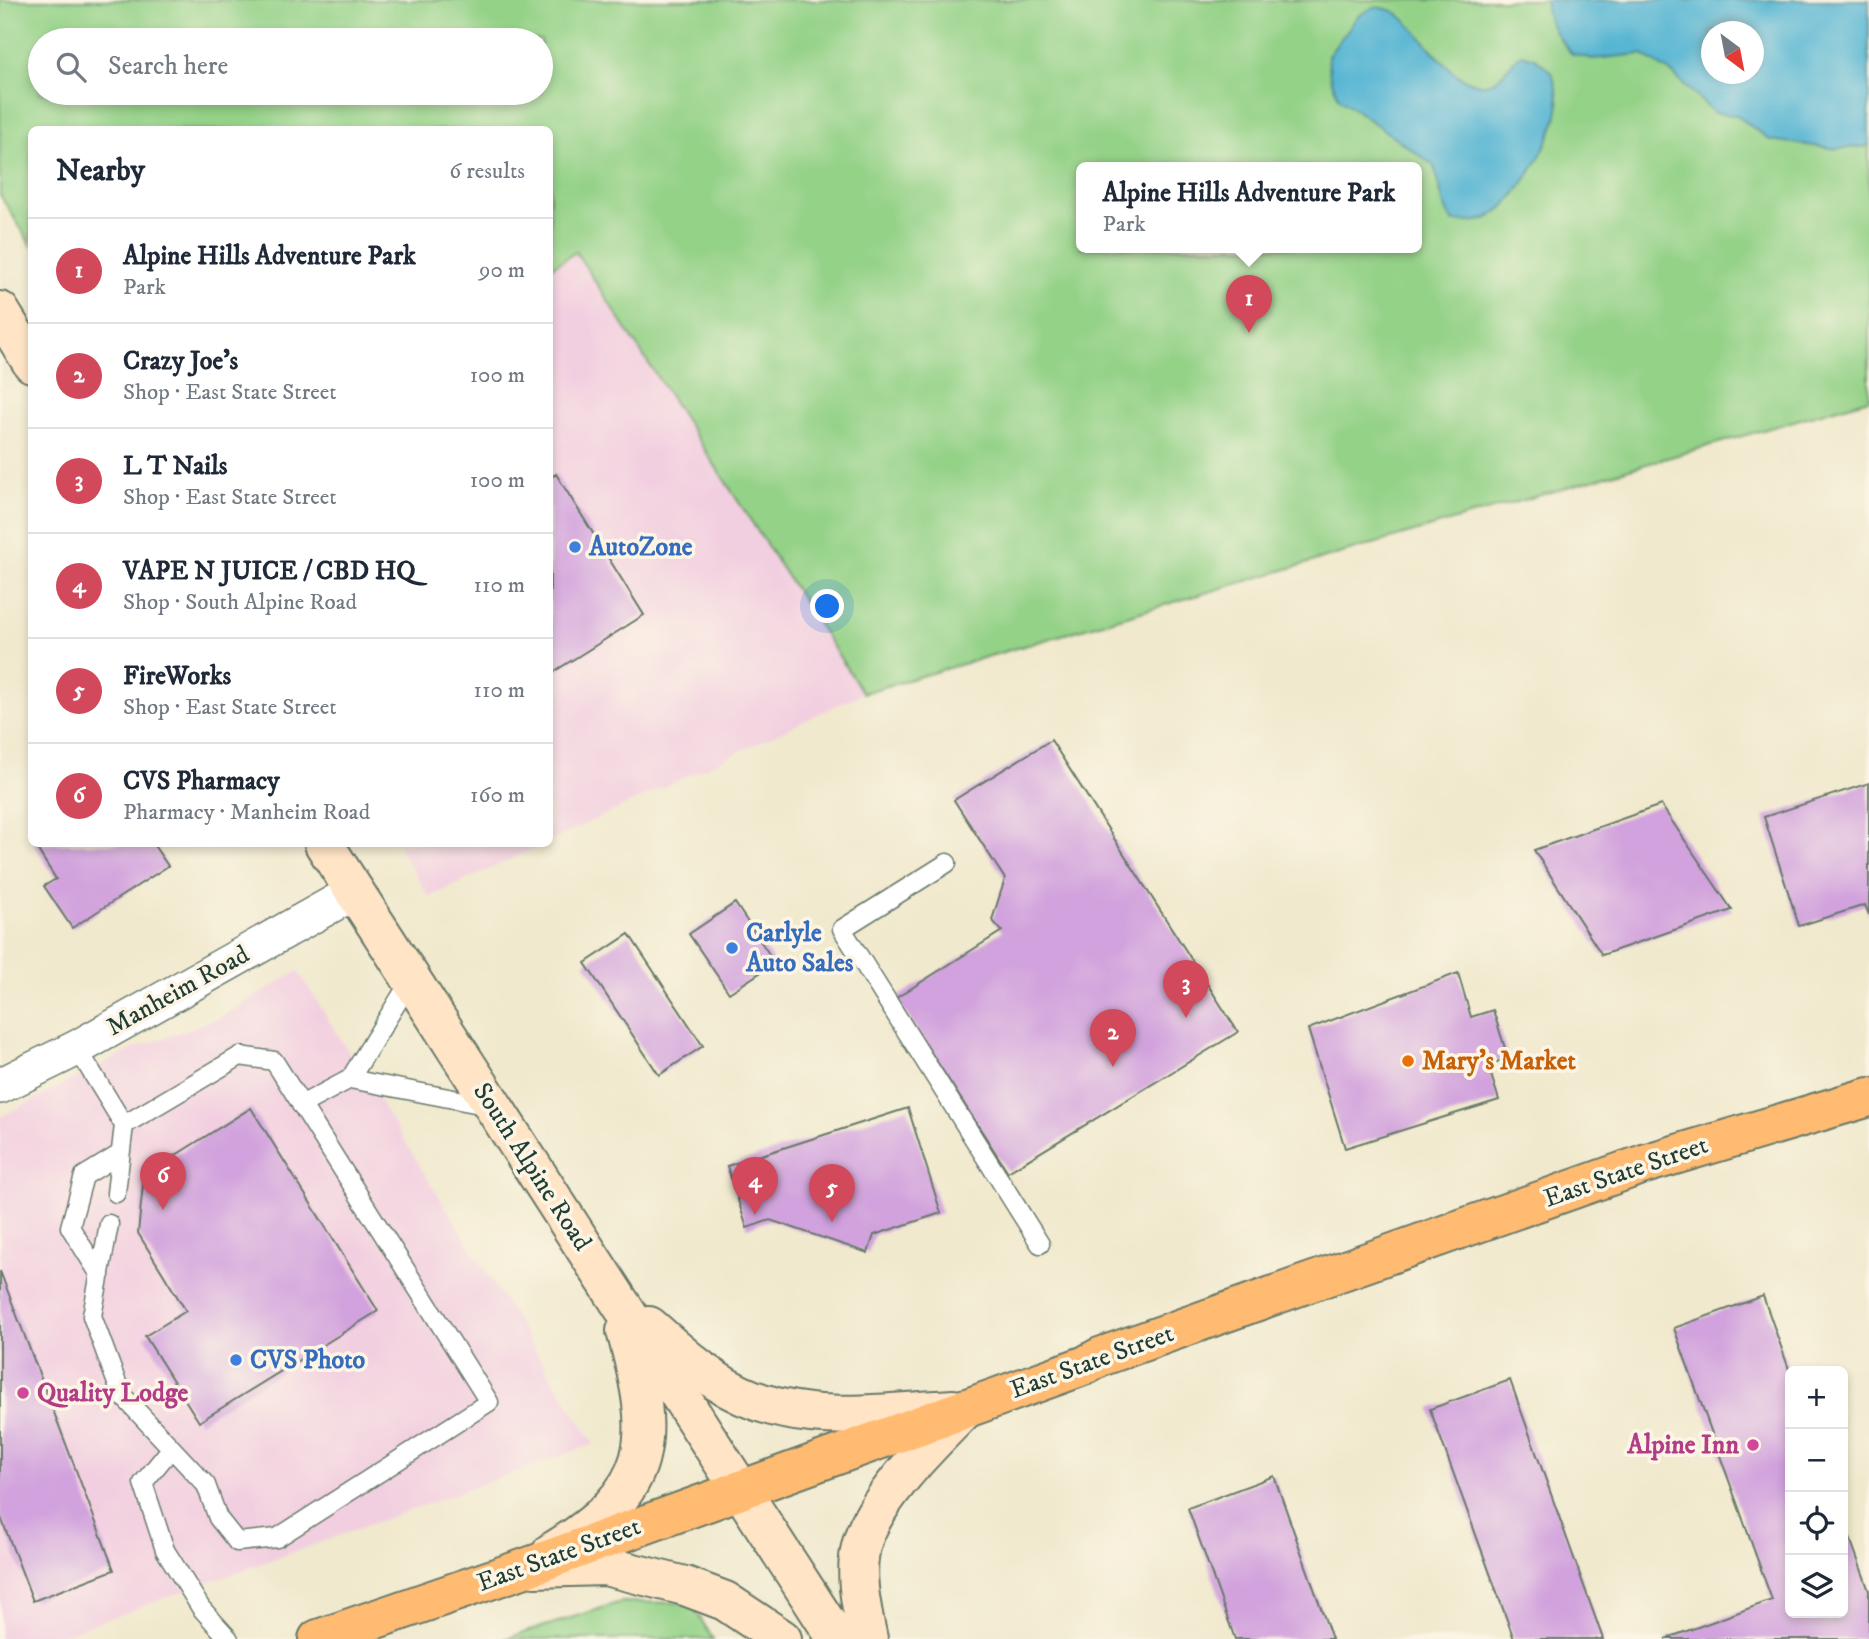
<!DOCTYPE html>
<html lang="en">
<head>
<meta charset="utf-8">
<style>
  :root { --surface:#fff; --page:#f2f2f3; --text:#1f2937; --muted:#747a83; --line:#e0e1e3; --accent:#d1495b }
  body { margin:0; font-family:"IM FELL DW Pica",serif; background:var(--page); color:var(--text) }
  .controls { position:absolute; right:21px; bottom:21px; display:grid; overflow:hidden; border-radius:10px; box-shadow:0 4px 10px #0003 }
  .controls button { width:63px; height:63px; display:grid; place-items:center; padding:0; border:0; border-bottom:2px solid var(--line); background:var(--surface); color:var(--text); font:35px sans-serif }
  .compass { position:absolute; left:1701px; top:21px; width:63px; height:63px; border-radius:50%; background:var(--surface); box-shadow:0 4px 10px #0003; rotate:148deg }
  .you { position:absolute; left:828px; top:607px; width:24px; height:24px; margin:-18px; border:5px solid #fff; border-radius:50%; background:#1a73e8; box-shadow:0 0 0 10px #1a73e833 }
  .badge { display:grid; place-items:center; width:46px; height:46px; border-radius:50%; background:var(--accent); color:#fff; font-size:23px; font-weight:700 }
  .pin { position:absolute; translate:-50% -58px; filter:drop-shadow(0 2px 4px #0008) }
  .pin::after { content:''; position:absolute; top:37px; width:24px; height:21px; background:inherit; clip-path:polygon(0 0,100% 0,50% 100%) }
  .popup { position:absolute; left:1076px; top:162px; width:346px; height:91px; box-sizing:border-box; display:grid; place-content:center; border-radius:10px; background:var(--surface); filter:drop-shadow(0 2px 5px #0005); font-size:23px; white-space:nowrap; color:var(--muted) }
  .popup b { font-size:26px; color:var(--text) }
  .popup::after { content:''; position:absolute; left:50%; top:100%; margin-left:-14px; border:14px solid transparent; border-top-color:var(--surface) }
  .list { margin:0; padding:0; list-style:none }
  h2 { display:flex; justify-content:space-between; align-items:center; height:91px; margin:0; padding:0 28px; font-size:30px }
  h2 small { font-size:23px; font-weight:400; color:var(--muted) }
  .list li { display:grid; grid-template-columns:46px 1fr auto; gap:21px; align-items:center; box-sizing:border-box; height:105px; padding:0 28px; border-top:2px solid var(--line) }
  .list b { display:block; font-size:26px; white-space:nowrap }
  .list p { margin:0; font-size:23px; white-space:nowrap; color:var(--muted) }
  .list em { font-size:23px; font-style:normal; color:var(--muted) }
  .icon { flex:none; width:38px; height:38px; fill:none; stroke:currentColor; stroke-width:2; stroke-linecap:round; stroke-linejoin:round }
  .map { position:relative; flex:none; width:1869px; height:1639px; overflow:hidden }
  .search { position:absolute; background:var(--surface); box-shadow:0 4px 10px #0003; left:28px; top:28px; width:525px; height:77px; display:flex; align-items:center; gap:18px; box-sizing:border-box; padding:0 24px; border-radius:38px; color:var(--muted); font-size:26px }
  .panel { position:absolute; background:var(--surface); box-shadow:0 4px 10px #0003; left:28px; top:126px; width:525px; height:721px; border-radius:10px }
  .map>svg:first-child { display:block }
  .built { fill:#f2cfe0 }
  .green { fill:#94d288; stroke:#5a885e; stroke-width:2; fill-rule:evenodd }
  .water { fill:#55b5d3; stroke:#3a7984; stroke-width:2; fill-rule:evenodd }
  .building { fill:#d1a2dd }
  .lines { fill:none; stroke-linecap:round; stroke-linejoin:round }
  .service-casing { stroke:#68796a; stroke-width:21 }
  .minor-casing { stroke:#68796a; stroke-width:38 }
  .secondary-casing { stroke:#68796a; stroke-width:42 }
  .primary-casing { stroke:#68796a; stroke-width:42 }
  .service { stroke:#fff; stroke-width:18 }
  .minor { stroke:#fff; stroke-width:35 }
  .secondary { stroke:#ffe4c6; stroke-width:38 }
  .primary { stroke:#ffbb71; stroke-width:38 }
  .shop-dot { fill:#3f7fe0; stroke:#fcf5e5; stroke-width:2.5 }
  .food-dot { fill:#e8710a; stroke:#fcf5e5; stroke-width:2.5 }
  .hotel-dot { fill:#d1479c; stroke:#fcf5e5; stroke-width:2.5 }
  .labels { text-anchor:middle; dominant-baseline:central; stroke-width:7; stroke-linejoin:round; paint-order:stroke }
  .shop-label { font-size:26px; font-weight:bold; fill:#366cbe; stroke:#fcf5e5; text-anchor:start }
  .street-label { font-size:26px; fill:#1f3d34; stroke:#fcf5e5 }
  .food-label { font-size:26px; font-weight:bold; fill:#c56008; stroke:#fcf5e5; text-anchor:start }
  .hotel-label { font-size:26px; font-weight:bold; fill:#b23c85; stroke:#fcf5e5; text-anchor:start }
</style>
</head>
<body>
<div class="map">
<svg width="1869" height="1639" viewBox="0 0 1869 1639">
  <rect width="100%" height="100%" fill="#fcf5e5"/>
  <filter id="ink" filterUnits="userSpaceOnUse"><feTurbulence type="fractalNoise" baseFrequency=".0143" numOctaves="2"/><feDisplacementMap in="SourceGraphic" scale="14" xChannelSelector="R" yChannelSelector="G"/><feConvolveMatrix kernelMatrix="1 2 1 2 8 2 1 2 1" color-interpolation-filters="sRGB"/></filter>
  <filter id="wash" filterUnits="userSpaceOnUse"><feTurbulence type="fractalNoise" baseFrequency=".00686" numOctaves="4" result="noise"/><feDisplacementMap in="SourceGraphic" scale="28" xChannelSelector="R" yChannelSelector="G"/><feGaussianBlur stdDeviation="1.57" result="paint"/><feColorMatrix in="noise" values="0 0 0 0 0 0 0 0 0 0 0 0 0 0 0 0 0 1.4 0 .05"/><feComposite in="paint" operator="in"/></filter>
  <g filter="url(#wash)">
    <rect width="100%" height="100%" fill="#f0e9cd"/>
    <path class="built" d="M576 252 863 693 550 841V268Z
      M397 844H544L429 897Z
      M298 971 594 1444 51 1639H0V1117L135 1048 220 1018Z"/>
    <path class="green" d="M0 0H1869V399L863 693 576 252 550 268V130H32L31 245 0 195ZM1712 32H1754V74H1712ZM40 40H541V93H40ZM1081 167H1417V247H1081Z
      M621 1602 691 1603 713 1639H504Z"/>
    <path class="water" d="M1546 0H1869V146L1837 149 1770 140 1736 115 1714 113 1673 74 1641 54 1593 59 1572 54C1559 39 1544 21 1546 0ZM1712 32H1754V74H1712Z
      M1374 7C1381 8 1390 9 1395 12 1422 28 1459 103 1496 80 1502 76 1512 61 1522 54L1535 58 1552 72C1555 84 1560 98 1558 110 1553 141 1513 212 1482 220 1473 223 1462 221 1454 222 1438 203 1443 187 1433 165L1339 98 1330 77 1328 56 1358 16Z"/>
    <g id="blocks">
      <path class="building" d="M556 474 644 615 550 674V478Z
        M1051 740 1238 1032 1008 1172 896 998 1002 931 992 920 1005 879 954 800Z
        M1869 783V915L1865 905 1799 926 1764 817Z
        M1661 805 1732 910 1602 955 1534 850Z
        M34 844H153L168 866 72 928 44 886 56 879Z
        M735 903 775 963 729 993 689 934Z
        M629 934 703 1046 659 1075 585 963Z
        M1458 973 1471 1017 1493 1010 1508 1058 1488 1065 1499 1100 1345 1148 1308 1029Z
        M251 1108 378 1311 199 1422 145 1336 186 1311 138 1233 144 1175Z
        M908 1108 941 1213 874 1235 868 1253 770 1220 747 1228 727 1166Z
        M0 1271 114 1570 33 1601 0 1515Z
        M1763 1296 1790 1372V1613H1843V1519L1869 1591V1639H1665L1772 1600 1674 1328Z
        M1510 1380 1603 1639H1514L1430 1409Z
        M1274 1476 1332 1639H1235L1188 1508Z"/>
    </g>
  </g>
  <g filter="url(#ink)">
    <use href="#blocks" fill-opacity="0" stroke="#68796a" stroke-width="2"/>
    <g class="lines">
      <g class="service-casing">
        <path id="service" d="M947 863 842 929 1040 1244
          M411 980 350 1079 490 1106
          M77 1048 124 1125 240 1056 274 1061 489 1402 277 1538 237 1542 218 1518 206 1485 121 1394 92 1316 109 1224
          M301 1105 350 1079
          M116 1193 124 1125
          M100 1275 70 1227 84 1176 120 1154
          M170 1450 143 1483 165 1550 201 1608 229 1639"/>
      </g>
      <g class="minor-casing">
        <path id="minor" d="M0 1086 77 1048 354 892"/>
      </g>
      <g class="secondary-casing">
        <path id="secondary" d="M0 311 32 363
          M324 844 837 1639
          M649 1326C670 1344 691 1364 715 1380 786 1429 872 1413 953 1409
          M552 1552C655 1489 657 1442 626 1331
          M534 1568 605 1566 685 1586 725 1601 782 1639
          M868 1639C862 1610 853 1573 862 1543 875 1497 933 1442 966 1408"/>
      </g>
      <g class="primary-casing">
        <path id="primary" d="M318 1639 525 1568 1086 1365 1100 1357 1644 1164 1869 1097"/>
      </g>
      <use href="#service" class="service"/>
      <use href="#minor" class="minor"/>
      <use href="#secondary" class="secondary"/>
      <use href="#primary" class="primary"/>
    </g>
  </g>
  <g class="shop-dot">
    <circle cx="575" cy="547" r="7"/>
    <circle cx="732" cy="948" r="7"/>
    <circle cx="236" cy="1360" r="7"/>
  </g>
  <circle class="food-dot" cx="1408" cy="1061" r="7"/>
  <g class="hotel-dot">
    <circle cx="23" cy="1393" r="7"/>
    <circle cx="1753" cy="1445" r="7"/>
  </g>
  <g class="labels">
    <g class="shop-label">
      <text x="589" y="547">AutoZone</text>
      <text x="746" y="933">Carlyle<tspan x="746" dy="30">Auto Sales</tspan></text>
      <text x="250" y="1360">CVS Photo</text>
    </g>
    <g class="street-label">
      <text transform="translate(178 991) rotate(-29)">Manheim Road</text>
      <text transform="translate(532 1167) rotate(57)">South Alpine Road</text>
      <text transform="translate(1626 1172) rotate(-19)">East State Street</text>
      <text transform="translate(1092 1362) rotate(-20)">East State Street</text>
      <text transform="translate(559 1555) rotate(-20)">East State Street</text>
    </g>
    <g class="food-label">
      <text x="1422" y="1061">Mary's Market</text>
    </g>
    <g class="hotel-label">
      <text x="37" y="1393">Quality Lodge</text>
      <text x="1739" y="1445" text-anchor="end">Alpine Inn</text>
    </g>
  </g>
</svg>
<div class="controls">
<button>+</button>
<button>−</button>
<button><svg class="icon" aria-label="locate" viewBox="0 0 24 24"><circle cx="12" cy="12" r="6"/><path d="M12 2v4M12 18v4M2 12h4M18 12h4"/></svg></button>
<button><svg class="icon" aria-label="layers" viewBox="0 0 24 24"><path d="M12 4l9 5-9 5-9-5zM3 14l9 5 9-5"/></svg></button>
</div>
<svg class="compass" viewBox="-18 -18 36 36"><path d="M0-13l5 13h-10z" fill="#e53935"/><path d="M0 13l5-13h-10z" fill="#747a83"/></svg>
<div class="you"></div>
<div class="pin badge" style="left:1249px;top:333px">1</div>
<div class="popup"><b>Alpine Hills Adventure Park</b>Park</div>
<div class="pin badge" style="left:1113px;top:1067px">2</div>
<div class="pin badge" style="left:1186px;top:1018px">3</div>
<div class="pin badge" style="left:755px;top:1215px">4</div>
<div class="pin badge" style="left:832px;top:1222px">5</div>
<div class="pin badge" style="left:163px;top:1210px">6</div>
<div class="search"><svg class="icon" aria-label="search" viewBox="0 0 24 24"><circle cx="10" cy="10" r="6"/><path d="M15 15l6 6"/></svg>Search here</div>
<section class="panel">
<h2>Nearby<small>6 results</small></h2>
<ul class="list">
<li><span class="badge">1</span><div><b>Alpine Hills Adventure Park</b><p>Park</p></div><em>90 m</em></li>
<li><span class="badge">2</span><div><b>Crazy Joe's</b><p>Shop · East State Street</p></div><em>100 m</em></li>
<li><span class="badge">3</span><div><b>L T Nails</b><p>Shop · East State Street</p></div><em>100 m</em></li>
<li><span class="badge">4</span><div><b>VAPE N JUICE / CBD HQ</b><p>Shop · South Alpine Road</p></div><em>110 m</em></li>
<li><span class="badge">5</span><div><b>FireWorks</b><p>Shop · East State Street</p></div><em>110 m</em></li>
<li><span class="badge">6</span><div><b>CVS Pharmacy</b><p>Pharmacy · Manheim Road</p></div><em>160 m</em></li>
</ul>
</section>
</div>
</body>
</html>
